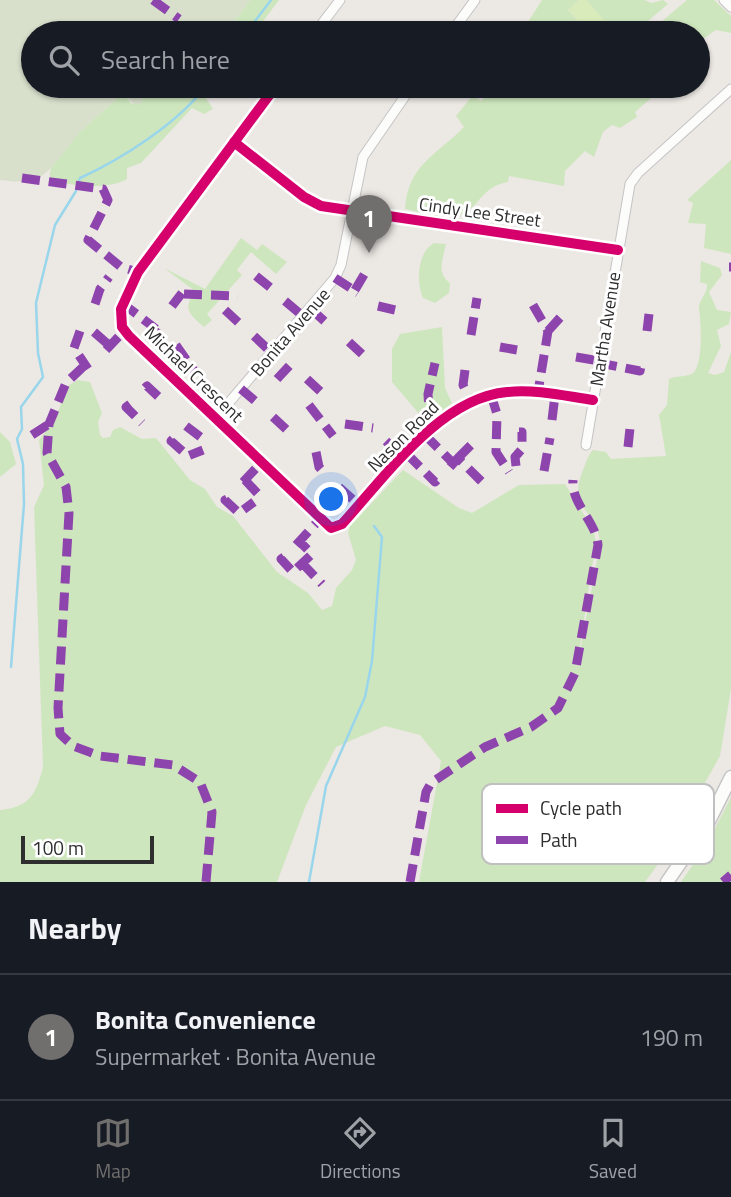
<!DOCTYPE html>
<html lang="en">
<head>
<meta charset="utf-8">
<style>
  :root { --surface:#171b24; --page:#242831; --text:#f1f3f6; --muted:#9ea1a6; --line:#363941; --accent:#706f6e }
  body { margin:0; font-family:"Titillium Web",sans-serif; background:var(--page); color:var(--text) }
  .scale { position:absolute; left:21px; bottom:18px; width:133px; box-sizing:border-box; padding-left:7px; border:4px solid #2e2e2e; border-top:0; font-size:19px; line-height:24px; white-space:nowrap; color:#2e2e2e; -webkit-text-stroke:5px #fff; paint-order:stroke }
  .you { position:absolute; left:332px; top:500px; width:24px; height:24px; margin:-18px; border:5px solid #fff; border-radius:50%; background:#1a73e8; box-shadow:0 0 0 10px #1a73e833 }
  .badge { display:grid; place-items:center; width:46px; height:46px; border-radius:50%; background:var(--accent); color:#fff; font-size:23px; font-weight:700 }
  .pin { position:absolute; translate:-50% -58px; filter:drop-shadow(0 2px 4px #0008) }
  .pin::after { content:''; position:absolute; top:37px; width:24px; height:21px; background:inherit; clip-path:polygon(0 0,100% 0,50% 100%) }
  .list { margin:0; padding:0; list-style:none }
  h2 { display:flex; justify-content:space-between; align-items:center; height:91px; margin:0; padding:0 28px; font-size:30px }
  h2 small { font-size:23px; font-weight:400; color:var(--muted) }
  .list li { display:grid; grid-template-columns:46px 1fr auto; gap:21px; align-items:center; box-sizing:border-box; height:126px; padding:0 28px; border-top:2px solid var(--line) }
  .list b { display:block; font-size:26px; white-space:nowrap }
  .list p { margin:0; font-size:23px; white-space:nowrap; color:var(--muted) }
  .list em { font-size:23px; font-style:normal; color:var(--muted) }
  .icon { flex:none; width:38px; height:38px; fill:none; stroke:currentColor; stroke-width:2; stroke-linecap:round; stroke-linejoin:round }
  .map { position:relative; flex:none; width:731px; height:882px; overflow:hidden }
  .search { position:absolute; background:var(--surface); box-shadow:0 2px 5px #0004; left:21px; right:21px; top:21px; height:77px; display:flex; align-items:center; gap:18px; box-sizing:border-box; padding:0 24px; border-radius:38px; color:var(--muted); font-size:26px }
  .sheet { height:217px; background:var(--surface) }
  nav { display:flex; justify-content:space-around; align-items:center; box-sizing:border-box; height:98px; border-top:2px solid var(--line); background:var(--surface); font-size:19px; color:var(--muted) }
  nav a { display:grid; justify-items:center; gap:4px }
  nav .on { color:var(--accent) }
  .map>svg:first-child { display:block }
  .green { fill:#cee6be }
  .cemetery { fill:#d8e0cc }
  .pitch { fill:#d9eabb }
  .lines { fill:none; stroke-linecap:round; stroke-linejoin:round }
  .stream { stroke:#99d6ec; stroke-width:2.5 }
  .minor-casing { stroke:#c5c4c5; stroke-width:11 }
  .secondary-casing { stroke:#c5c4c5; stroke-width:15 }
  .minor { stroke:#fcfcfb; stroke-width:9 }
  .secondary { stroke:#fcfcfb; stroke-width:12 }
  .quiet { stroke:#8e44ad; stroke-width:9; stroke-dasharray:18 9; stroke-linecap:butt }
  .cycleway-casing { stroke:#fff; stroke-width:15 }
  .cycleway { stroke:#d6006c; stroke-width:10 }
  .labels { text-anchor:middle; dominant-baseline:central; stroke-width:6; stroke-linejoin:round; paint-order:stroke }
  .street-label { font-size:18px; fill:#2e2e2e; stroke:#fff }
  .key { fill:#fff; stroke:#c0c0c0; stroke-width:2 }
  .key-label { font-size:19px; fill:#2e2e2e }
</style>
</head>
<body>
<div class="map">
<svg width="731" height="882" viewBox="0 0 731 882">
  <rect width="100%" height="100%" fill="#ece8e4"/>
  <path class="green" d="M250 0H279L255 32 225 33Z
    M542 0H579L568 10 589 33H521Z
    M586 0H645L651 3 663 0 668 4 634 33H599L608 25Z
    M687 0H714L731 16V33L716 30 700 41 698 33H648Z
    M151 86H209L206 98 213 109 204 114 192 108 141 163 127 168V179C108 190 69 187 50 178 47 153 103 114 118 97L125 96 132 104Z
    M496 86H665L635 112 637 117 620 128 612 125 603 132 594 157 585 151 565 171 564 186 509 176 508 182C478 187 479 213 455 216 440 219 420 212 405 209 408 164 437 155 464 127L456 116 473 95 481 101Z
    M731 160V254L704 248 706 224 688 223 693 203 687 200Z
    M241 238 257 250 262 244 287 262 276 274 251 252 237 270 242 275 207 314 212 320 204 327C188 313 183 309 195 291L164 268 205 289Z
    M434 243 446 244C443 259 436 273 450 283L449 293 435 303 423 298C416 283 417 252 434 243Z
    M701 261 720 268 722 275 709 292 717 310 731 312 729 324 717 330 721 346 708 373 715 375 724 372 731 352V689L720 756 664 856 645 882H419L441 761 420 735 385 726 336 747 306 805 277 882H0V810C30 807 36 794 43 767L34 507 44 485 39 440 53 423 69 385 78 380 90 382 102 413 98 422 100 435 103 438 110 437 113 430 120 427 142 439 156 438 190 480 205 489 217 507 233 516 277 572 308 593 322 610 332 606 336 588 352 570 356 560 348 533 350 526 403 470 459 508 472 513 519 485 565 484 593 529 596 541 576 672 600 544C598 507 566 513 583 470 586 463 588 455 593 450L606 452 611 459 666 456 659 415 667 405 669 379C676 375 690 378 695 371 703 358 701 323 699 309 698 300 708 294 707 284L700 282Z
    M442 327 445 388 452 403 427 423 392 382V349L400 334Z
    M0 432 10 442 16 464 0 477Z
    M731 797V882H681L707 844Z"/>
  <path class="cemetery" d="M0 0H250L225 33H33V86H151L140 104 136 105 125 96 118 97C107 109 94 118 82 130 67 145 54 173 33 180 23 183 10 181 0 180Z"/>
  <path class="pitch" d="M579 0H586L609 25 599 33H589L568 10Z"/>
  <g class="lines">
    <path class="stream" d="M246 33 271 0
      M11 667 24 504 23 464 17 439 22 429 21 407 43 377 38 353 36 303 55 225 76 191 80 178C122 159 178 123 206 86
      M309 882 326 786 365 697 372 661 382 537 374 526"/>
    <g class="minor-casing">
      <path id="minor" d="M724 0 731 7
        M315 33 340 0
        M451 33 475 0
        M276 86 138 272 121 309 122 327 129 336 331 528 342 524C385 477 440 398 507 392 536 389 565 396 593 400
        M234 142 304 197 321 206 618 250
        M215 419 335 278 341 265 363 157 412 86
        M586 445 630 184 638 173 731 89"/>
    </g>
    <g class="secondary-casing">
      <path id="secondary" d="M667 882 708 823 731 777"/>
    </g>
    <use href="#minor" class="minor"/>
    <use href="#secondary" class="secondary"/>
    <path class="quiet" d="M153 0 179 19
      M521 28 566 33
      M22 178 103 189 108 200 88 240 121 267 138 272
      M729 267H731
      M256 276 272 289
      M335 278 358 293
      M355 290 365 273
      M184 294 238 296
      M285 301 304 317
      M122 303 156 329 159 325
      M95 304 100 289 109 277
      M533 305 548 331 538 392
      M172 306 182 293
      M378 306 395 310
      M311 309 331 327
      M225 310 240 324
      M80 331 74 348 88 369
      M548 331 566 311
      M647 331 649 314
      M94 332 110 346
      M471 335 477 298
      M254 336 272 353
      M349 342 362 354
      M176 345 197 375
      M500 347 517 350
      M106 350 124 331
      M576 357 600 361
      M599 363 640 371 641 366
      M84 366 66 383 49 424 47 453 66 487 69 513 58 708 60 734 73 746 100 756 173 765 200 782 212 812 206 882
      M465 370 463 385 471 401
      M277 379 291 364 294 367
      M307 379 322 393
      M145 388 147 386 162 400
      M241 389 260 405
      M491 395 497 414 496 452 509 472
      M130 404 126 407 142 423
      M309 405 333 436
      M273 417 288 431
      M552 420 555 395
      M345 424 373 428
      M186 426 207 442
      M430 429 428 394 435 363
      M32 435 49 424
      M425 435 453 463
      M173 439 171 441 188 456 203 450
      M386 441 403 458
      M628 447 630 428
      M316 452 319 467 326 475
      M407 454 435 482 437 480
      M458 458 471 445
      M516 466 515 457 522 449V432H519
      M450 467 458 458 487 487
      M544 471 550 438
      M245 480 259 495
      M243 482 261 463
      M339 487 359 505
      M227 499 225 500 239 513 254 502
      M296 545 320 519
      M284 557 281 559 293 572 312 554 299 541
      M302 563 322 584
      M410 882 426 792 431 783 485 747 531 727 558 708 575 673 598 545C596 521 571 504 573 480
      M723 882 731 875"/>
    <g class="cycleway-casing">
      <path id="cycleway" d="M276 86 138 272 121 309 122 327 129 336 331 528 342 524C385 477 440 398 507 392 536 389 565 396 593 400
        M234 142 304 197 321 206 618 250"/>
    </g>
    <use href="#cycleway" class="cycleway"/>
  </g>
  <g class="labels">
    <g class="street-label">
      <text transform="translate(480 212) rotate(8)">Cindy Lee Street</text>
      <text transform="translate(605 329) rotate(-81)">Martha Avenue</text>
      <text transform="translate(290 332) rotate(-49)">Bonita Avenue</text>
      <text transform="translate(194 374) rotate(44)">Michael Crescent</text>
      <text transform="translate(403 436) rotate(-45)">Nason Road</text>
    </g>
  </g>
  <rect x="482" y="784" width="232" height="80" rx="10" class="key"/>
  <rect x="496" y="804" width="32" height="9" fill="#d6006c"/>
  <rect x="496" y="836" width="32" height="8" fill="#8e44ad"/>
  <g class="key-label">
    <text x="540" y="815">Cycle path</text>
    <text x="540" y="847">Path</text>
  </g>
</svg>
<div class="scale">100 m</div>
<div class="you"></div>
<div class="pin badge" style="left:369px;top:253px">1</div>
<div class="search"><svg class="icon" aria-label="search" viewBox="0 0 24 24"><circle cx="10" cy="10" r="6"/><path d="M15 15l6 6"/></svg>Search here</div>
</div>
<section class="sheet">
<h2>Nearby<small></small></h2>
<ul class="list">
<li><span class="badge">1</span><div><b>Bonita Convenience</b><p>Supermarket · Bonita Avenue</p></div><em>190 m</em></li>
</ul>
</section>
<nav>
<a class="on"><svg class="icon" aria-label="map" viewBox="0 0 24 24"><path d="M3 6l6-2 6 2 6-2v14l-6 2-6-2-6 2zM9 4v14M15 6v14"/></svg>Map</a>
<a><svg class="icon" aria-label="directions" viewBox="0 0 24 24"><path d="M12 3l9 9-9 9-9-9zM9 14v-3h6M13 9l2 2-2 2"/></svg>Directions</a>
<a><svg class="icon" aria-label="saved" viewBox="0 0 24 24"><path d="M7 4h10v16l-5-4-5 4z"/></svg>Saved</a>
</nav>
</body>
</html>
